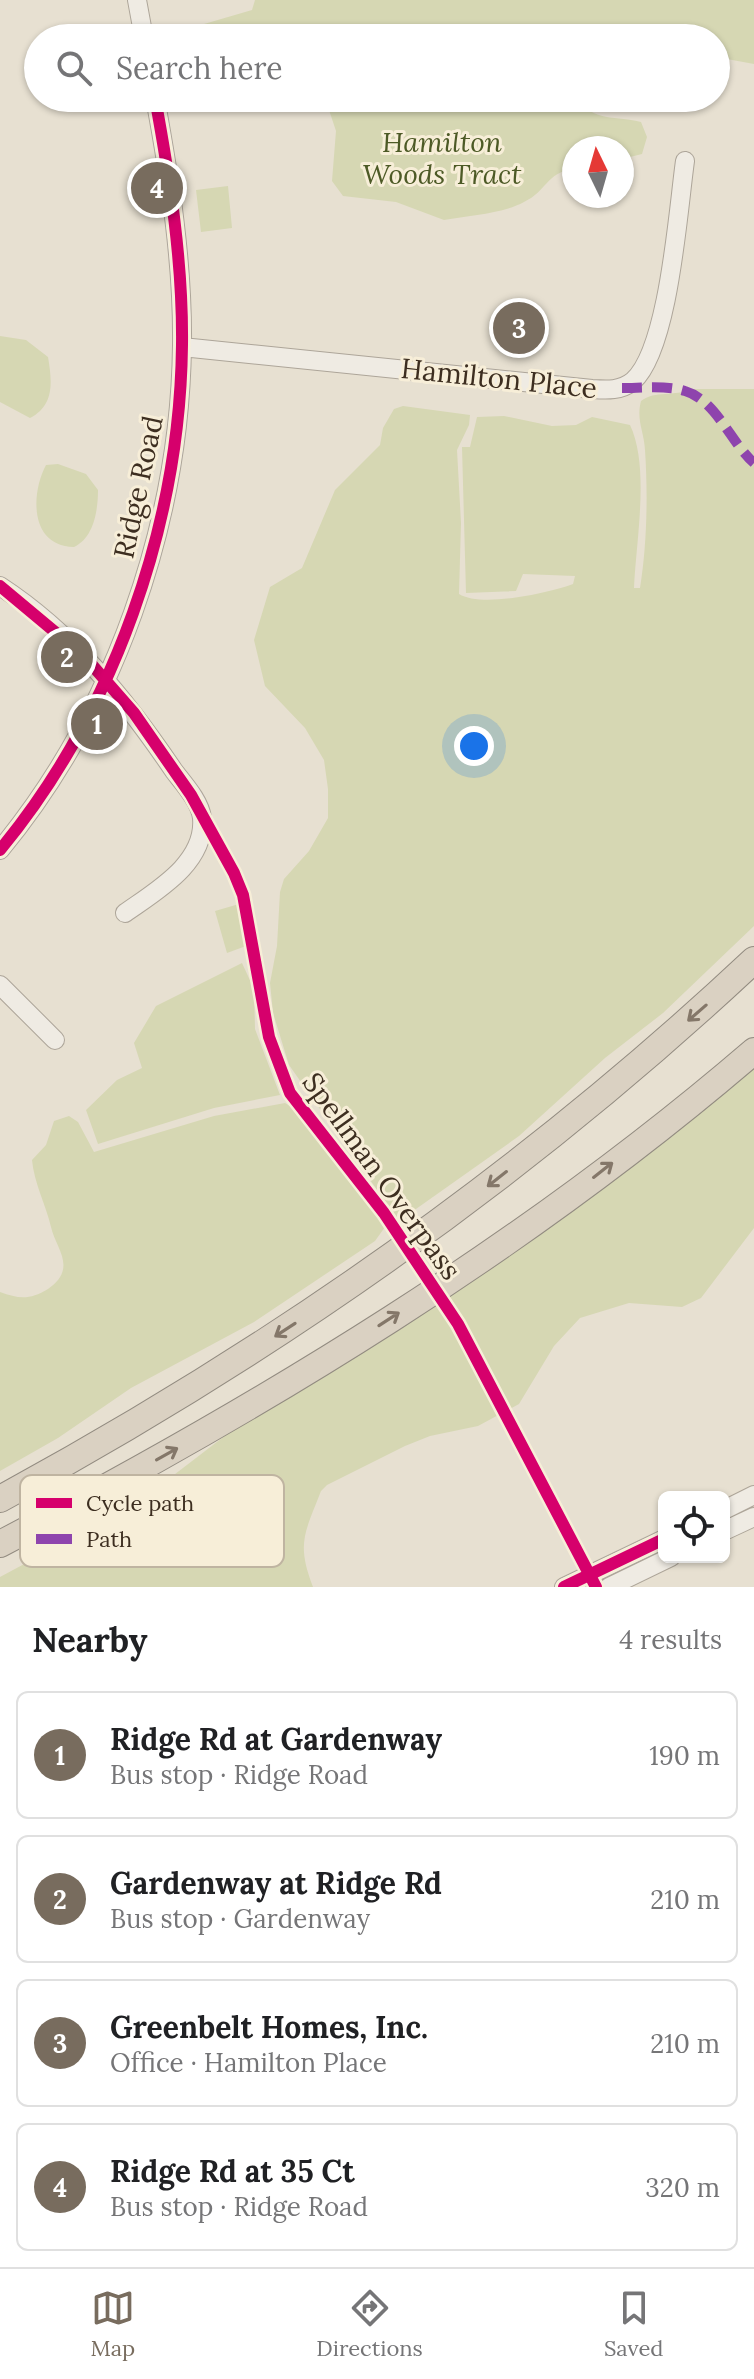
<!DOCTYPE html>
<html lang="en">
<head>
<meta charset="utf-8">
<style>
  :root { --surface:#fff; --page:#f2f2f2; --text:#202124; --muted:#757577; --line:#e0e0e0; --accent:#786c5e }
  body { margin:0; font-family:Lora,serif; background:var(--page); color:var(--text) }
  .controls { position:absolute; right:24px; bottom:24px; display:grid; overflow:hidden; border-radius:12px; box-shadow:0 2px 6px #0004 }
  .controls button { width:72px; height:72px; display:grid; place-items:center; padding:0; border:0; border-bottom:2px solid var(--line); background:var(--surface); color:var(--text); font:40px sans-serif }
  .compass { position:absolute; left:562px; top:136px; width:72px; height:72px; border-radius:50%; background:var(--surface); box-shadow:0 2px 6px #0004; rotate:355deg }
  .you { position:absolute; left:474px; top:746px; width:28px; height:28px; margin:-20px; border:6px solid #fff; border-radius:50%; background:#1a73e8; box-shadow:0 0 0 12px #1a73e833 }
  .badge { display:grid; place-items:center; width:52px; height:52px; border-radius:50%; background:var(--accent); color:#fff; font-size:26px; font-weight:700 }
  .pin { position:absolute; translate:-50% -50%; border:4px solid #fff; box-shadow:0 2px 8px #0006 }
  .list { margin:0; padding:0; list-style:none }
  h2 { display:flex; justify-content:space-between; align-items:center; height:104px; margin:0; padding:0 32px; font-size:34px }
  h2 small { font-size:26px; font-weight:400; color:var(--muted) }
  .list li { display:grid; grid-template-columns:52px 1fr auto; gap:24px; align-items:center; box-sizing:border-box; height:128px; margin:0 16px 16px; padding:0 16px; border:2px solid var(--line); border-radius:12px }
  .list b { display:block; font-size:30px; white-space:nowrap }
  .list p { margin:0; font-size:26px; white-space:nowrap; color:var(--muted) }
  .list em { font-size:26px; font-style:normal; color:var(--muted) }
  .icon { flex:none; width:44px; height:44px; fill:none; stroke:currentColor; stroke-width:2; stroke-linecap:round; stroke-linejoin:round }
  .map { position:relative; flex:none; width:754px; height:1587px; overflow:hidden }
  .search { position:absolute; background:var(--surface); box-shadow:0 2px 6px #0004; left:24px; right:24px; top:24px; height:88px; display:flex; align-items:center; gap:20px; box-sizing:border-box; padding:0 28px; border-radius:44px; color:var(--muted); font-size:30px }
  .sheet { height:680px; background:var(--surface) }
  nav { display:flex; justify-content:space-around; align-items:center; box-sizing:border-box; height:112px; border-top:2px solid var(--line); background:var(--surface); font-size:22px; color:var(--muted) }
  nav a { display:grid; justify-items:center; gap:4px }
  nav .on { color:var(--accent) }
  .map>svg:first-child { display:block }
  .green { fill:#d6d7b3 }
  .lines { fill:none; stroke-linecap:round; stroke-linejoin:round }
  .minor-casing { stroke:#ada599; stroke-width:20 }
  .highway-casing { stroke:#928b80; stroke-width:28 }
  .minor { stroke:#efebe3; stroke-width:18 }
  .highway { stroke:#dad1c2; stroke-width:26 }
  .quiet { stroke:#8e44ad; stroke-width:10; stroke-dasharray:20 10; stroke-linecap:butt }
  .cycleway-casing { stroke:#f7eed8; stroke-width:17 }
  .cycleway { stroke:#d6006c; stroke-width:12 }
  .oneway { stroke:#847769 }
  .labels { text-anchor:middle; dominant-baseline:central; stroke-width:6; stroke-linejoin:round; paint-order:stroke }
  .park-label { font-size:28px; font-style:italic; fill:#4d5a26; stroke:#f7eed8 }
  .street-label { font-size:28px; fill:#3d2e20; stroke:#f7eed8 }
  .key { fill:#f7eed8; stroke:#bfb4a1; stroke-width:2 }
  .key-label { font-size:22px; fill:#3d2e20 }
</style>
</head>
<body>
<div class="map">
<svg width="754" height="1587" viewBox="0 0 754 1587">
  <rect width="100%" height="100%" fill="#e7e0d1"/>
  <path class="green" d="M255 0H754V64L716 57V38H179L180 31 252 10Z
    M325 98H580C589 122 619 116 641 122L647 137 642 154 622 159V148H574V168C545 174 547 191 524 202 502 214 470 215 444 220L396 202 343 196 332 181 336 131Z
    M228 186 232 228 201 232 196 190Z
    M0 336 26 340 48 357C52 381 55 405 30 418L0 402Z
    M691 389H754V926L663 1013 605 1058 519 1136 399 1221 289 1065 273 1013 270 983 277 946 280 892 284 879 309 851 328 818V789L324 760 305 728 265 686 254 640 270 587 302 568 335 490 380 445 383 428 394 409 403 406 470 415 469 425 457 450 461 523 459 594C481 608 549 593 573 584L575 576 523 574 516 591 466 593 462 447H470L477 417 504 416 552 426 576 425 592 417 630 425C650 467 636 541 634 588H640C647 545 648 494 645 450 644 431 636 420 641 401 655 390 675 397 691 389Z
    M58 464 86 474 98 490C98 510 94 538 74 547 29 546 31 493 46 465Z
    M239 904 246 946 227 953 215 911Z
    M242 963 254 989 255 1029 280 1095 214 1108 98 1144 86 1110 117 1080 142 1068 134 1043 156 1006Z
    M754 1055V1228L701 1298 682 1307 629 1303 580 1318 554 1346 519 1404 478 1426 430 1436 405 1446 327 1485 321 1491C305 1533 296 1543 313 1587H0V1577L136 1504 312 1369Z
    M285 1103C319 1123 363 1194 385 1227L375 1241 254 1322 131 1388 58 1438 0 1471V1292C19 1299 30 1300 48 1289 78 1268 56 1249 51 1227 46 1205 34 1183 32 1160L46 1145 54 1121 69 1116 78 1122 94 1152 214 1116Z"/>
  <g class="lines">
    <g class="minor-casing">
      <path id="minor" d="M137 0 144 38
        M182 347 592 389C607 390 621 391 633 381 669 349 678 210 685 161
        M0 586C72 633 126 700 174 771 183 783 200 801 202 818 206 863 156 891 125 913
        M0 850C114 712 180 524 182 345 183 263 170 179 155 98
        M0 985 55 1040
        M724 1510 754 1495
        M724 1531 754 1517
        M564 1587 664 1539
        M609 1587 671 1557"/>
    </g>
    <g class="highway-casing">
      <path id="highway" d="M0 1499C273 1351 527 1173 754 960
        M0 1544C266 1405 526 1247 754 1051"/>
    </g>
    <use href="#minor" class="minor"/>
    <use href="#highway" class="highway"/>
    <path class="quiet" d="M622 388C641 388 666 385 685 391 716 400 731 443 754 463"/>
    <g class="cycleway-casing">
      <path id="cycleway" d="M0 586 85 657 134 713 191 795 234 873 243 895 269 1037 290 1093 384 1213 458 1324 596 1587
        M0 850C114 712 180 524 182 345 183 263 170 179 155 98
        M564 1587 664 1539"/>
    </g>
    <use href="#cycleway" class="cycleway"/>
  </g>
  <defs><path id="oneway-shaft" d="M-6 0H5M1.5-3L5.5 0L1.5 3" fill="none" stroke-width="1.6" stroke-linecap="round" stroke-linejoin="round" transform="scale(2)"/></defs>
  <g class="oneway">
    <use href="#oneway-shaft" transform="translate(697 1013) rotate(139)"/>
    <use href="#oneway-shaft" transform="translate(603 1170) rotate(-38)"/>
    <use href="#oneway-shaft" transform="translate(497 1179) rotate(142)"/>
    <use href="#oneway-shaft" transform="translate(389 1319) rotate(-33)"/>
    <use href="#oneway-shaft" transform="translate(285 1330) rotate(147)"/>
    <use href="#oneway-shaft" transform="translate(167 1454) rotate(-29)"/>
  </g>
  <g class="labels">
    <g class="park-label">
      <text x="442" y="142">Hamilton<tspan x="442" dy="32">Woods Tract</tspan></text>
    </g>
    <g class="street-label">
      <text transform="translate(499 378) rotate(6)">Hamilton Place</text>
      <text transform="translate(138 487) rotate(-78)">Ridge Road</text>
      <text transform="translate(382 1176) rotate(54)">Spellman Overpass</text>
    </g>
  </g>
  <rect x="20" y="1475" width="264" height="92" rx="12" class="key"/>
  <rect x="36" y="1498" width="36" height="10" fill="#d6006c"/>
  <rect x="36" y="1534" width="36" height="10" fill="#8e44ad"/>
  <g class="key-label">
    <text x="86" y="1511">Cycle path</text>
    <text x="86" y="1547">Path</text>
  </g>
</svg>
<div class="controls">
<button><svg class="icon" aria-label="locate" viewBox="0 0 24 24"><circle cx="12" cy="12" r="6"/><path d="M12 2v4M12 18v4M2 12h4M18 12h4"/></svg></button>
</div>
<svg class="compass" viewBox="-18 -18 36 36"><path d="M0-13l5 13h-10z" fill="#e53935"/><path d="M0 13l5-13h-10z" fill="#757577"/></svg>
<div class="you"></div>
<div class="pin badge" style="left:97px;top:724px">1</div>
<div class="pin badge" style="left:67px;top:657px">2</div>
<div class="pin badge" style="left:519px;top:328px">3</div>
<div class="pin badge" style="left:157px;top:188px">4</div>
<div class="search"><svg class="icon" aria-label="search" viewBox="0 0 24 24"><circle cx="10" cy="10" r="6"/><path d="M15 15l6 6"/></svg>Search here</div>
</div>
<section class="sheet">
<h2>Nearby<small>4 results</small></h2>
<ul class="list">
<li><span class="badge">1</span><div><b>Ridge Rd at Gardenway</b><p>Bus stop · Ridge Road</p></div><em>190 m</em></li>
<li><span class="badge">2</span><div><b>Gardenway at Ridge Rd</b><p>Bus stop · Gardenway</p></div><em>210 m</em></li>
<li><span class="badge">3</span><div><b>Greenbelt Homes, Inc.</b><p>Office · Hamilton Place</p></div><em>210 m</em></li>
<li><span class="badge">4</span><div><b>Ridge Rd at 35 Ct</b><p>Bus stop · Ridge Road</p></div><em>320 m</em></li>
</ul>
</section>
<nav>
<a class="on"><svg class="icon" aria-label="map" viewBox="0 0 24 24"><path d="M3 6l6-2 6 2 6-2v14l-6 2-6-2-6 2zM9 4v14M15 6v14"/></svg>Map</a>
<a><svg class="icon" aria-label="directions" viewBox="0 0 24 24"><path d="M12 3l9 9-9 9-9-9zM9 14v-3h6M13 9l2 2-2 2"/></svg>Directions</a>
<a><svg class="icon" aria-label="saved" viewBox="0 0 24 24"><path d="M7 4h10v16l-5-4-5 4z"/></svg>Saved</a>
</nav>
</body>
</html>
